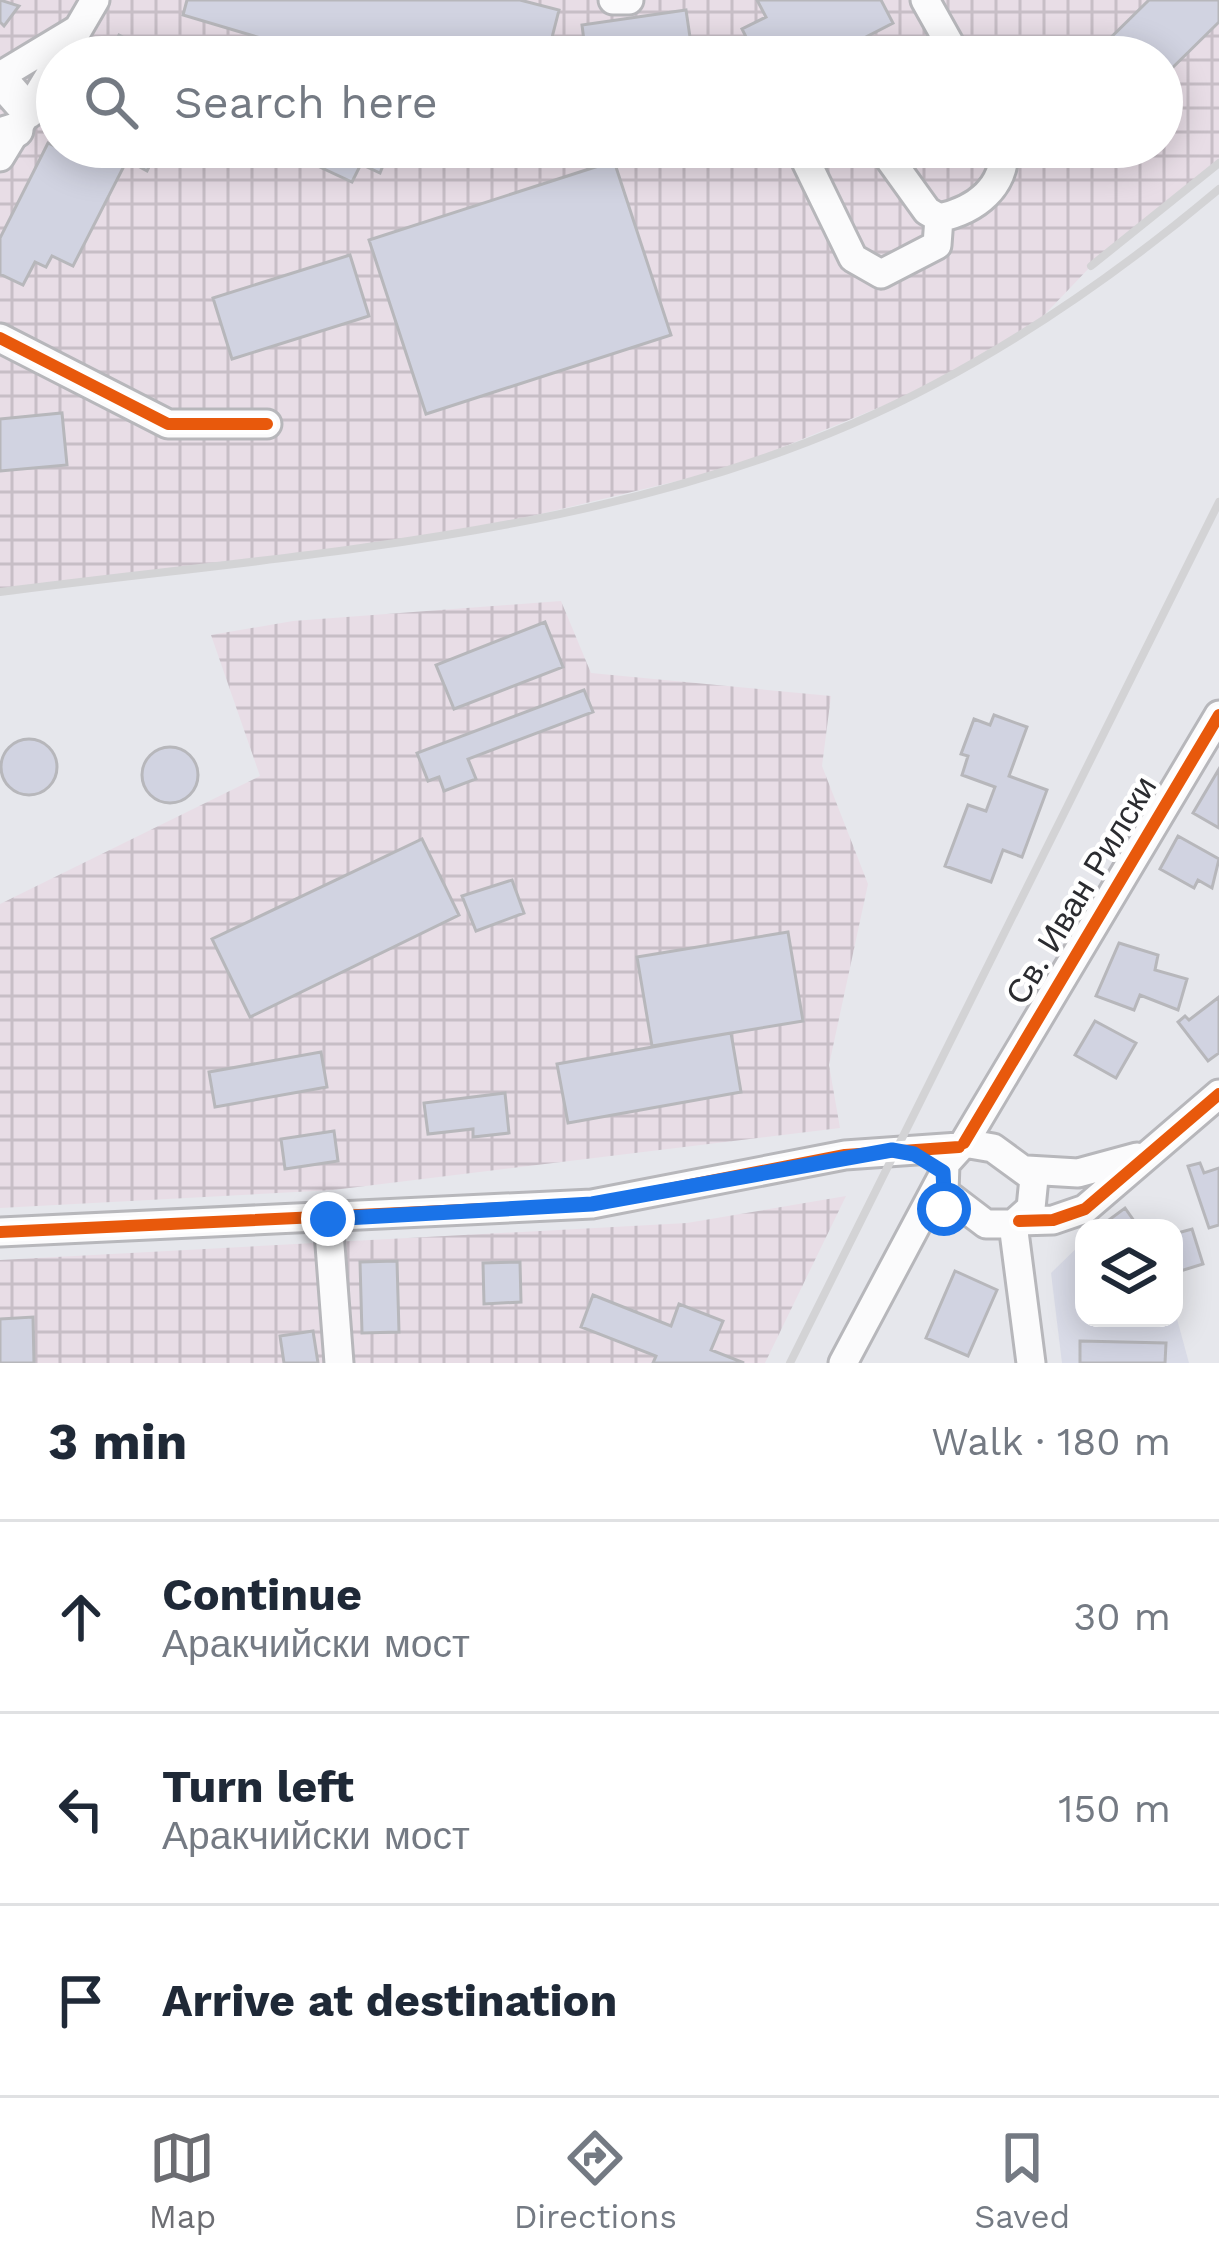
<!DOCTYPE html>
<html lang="en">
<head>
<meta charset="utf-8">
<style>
  :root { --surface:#fff; --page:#f6f6f7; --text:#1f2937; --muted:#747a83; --line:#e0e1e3; --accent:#6c6d72 }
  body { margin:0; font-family:"Work Sans",sans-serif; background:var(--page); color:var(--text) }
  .controls { position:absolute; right:36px; bottom:36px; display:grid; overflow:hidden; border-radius:24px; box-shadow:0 6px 30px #0003 }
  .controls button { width:108px; height:108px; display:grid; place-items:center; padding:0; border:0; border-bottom:3px solid var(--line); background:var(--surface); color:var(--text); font:60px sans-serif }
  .stop { position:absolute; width:36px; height:36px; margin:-27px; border:9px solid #1a73e8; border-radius:50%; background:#fff }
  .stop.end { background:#1a73e8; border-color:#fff; box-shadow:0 3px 12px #0008 }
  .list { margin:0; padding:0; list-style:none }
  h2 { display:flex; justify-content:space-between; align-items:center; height:156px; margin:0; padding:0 48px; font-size:51px }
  h2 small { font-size:39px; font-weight:400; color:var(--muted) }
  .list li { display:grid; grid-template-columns:78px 1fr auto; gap:36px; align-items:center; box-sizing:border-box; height:192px; padding:0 48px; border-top:3px solid var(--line) }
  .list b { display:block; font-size:45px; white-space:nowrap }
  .list p { margin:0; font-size:39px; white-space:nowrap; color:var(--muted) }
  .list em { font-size:39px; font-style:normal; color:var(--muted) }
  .icon { flex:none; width:66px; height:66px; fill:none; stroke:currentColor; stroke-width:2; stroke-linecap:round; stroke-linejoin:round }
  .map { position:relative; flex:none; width:1219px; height:1363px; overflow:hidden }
  .search { position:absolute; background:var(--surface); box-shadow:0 6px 30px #0003; left:36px; right:36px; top:36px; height:132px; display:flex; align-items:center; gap:30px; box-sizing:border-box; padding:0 42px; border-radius:66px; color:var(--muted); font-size:45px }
  .sheet { height:732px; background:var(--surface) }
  nav { display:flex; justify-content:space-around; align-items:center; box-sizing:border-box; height:168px; border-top:3px solid var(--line); background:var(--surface); font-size:33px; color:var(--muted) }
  nav a { display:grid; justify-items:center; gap:6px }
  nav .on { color:var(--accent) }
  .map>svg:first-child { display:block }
  .built { fill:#d9dbe7 }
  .industrial { fill:url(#industrial-grid); fill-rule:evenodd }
  .building { fill:#d1d3e1; stroke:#b7b7bb; stroke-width:3 }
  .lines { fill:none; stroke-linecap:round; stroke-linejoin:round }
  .minor-casing { stroke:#b7b7bb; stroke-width:33 }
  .major-casing { stroke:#b7b7bb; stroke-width:39 }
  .minor { stroke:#fbfbfc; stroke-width:27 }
  .major { stroke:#fbfbfc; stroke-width:33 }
  .rail { stroke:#d3d3d5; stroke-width:8 }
  .cycleway-casing { stroke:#fff; stroke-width:20 }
  .cycleway { stroke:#e8590c; stroke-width:12 }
  .route { stroke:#1a73e8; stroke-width:15 }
  .labels { text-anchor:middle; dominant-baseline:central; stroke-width:9; stroke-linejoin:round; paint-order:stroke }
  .street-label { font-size:33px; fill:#2b2c30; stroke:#fff }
</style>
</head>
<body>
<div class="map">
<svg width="1219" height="1363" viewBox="0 0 1219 1363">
  <defs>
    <pattern id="industrial-grid" width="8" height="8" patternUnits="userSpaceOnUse" patternTransform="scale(3)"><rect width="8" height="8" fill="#e8dde6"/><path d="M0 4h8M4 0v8" fill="none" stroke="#c7bec6"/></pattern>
  </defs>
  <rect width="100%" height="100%" fill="#e6e7ec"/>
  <path class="built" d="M1084 1241V1318H1174V1308L1189 1363H1062L1051 1273Z"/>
  <path class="industrial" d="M0 0H1219V163L1091 266 1029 331 931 386 735 467 462 533 0 592ZM57 57H1162V147H57Z
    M561 601 591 673 831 696 822 766 868 884 829 1065 840 1128 333 1190 0 1208V904L260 776 211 635 293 621Z
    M846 1196 765 1363H0V1260L687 1223Z"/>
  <path class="building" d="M0 0 19 6 4 26 0 22Z
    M187 0H520L559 10 547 57H424L386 47 383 57H325L183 15Z
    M757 0H881L893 23 827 57H756L742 29 766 17Z
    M1149 0H1219V22L1162 78V57H1091Z
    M686 10 691 44 586 57 582 25Z
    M119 35 161 57H124L111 50Z
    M48 143 61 149 159 147 147 171 127 160 73 266 52 256 46 267 35 262 23 285 0 274V238Z
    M277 147H324L361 164 352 182Z
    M324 147H375L388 153 380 173Z
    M614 161 671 335 426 414 369 240Z
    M350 255 369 316 232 359 213 298Z
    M62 413 67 465 0 471V419Z
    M545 622 563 667 454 709 436 665Z
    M584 690 593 712 468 759 476 779 444 791 439 777 428 781 417 753Z
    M994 715 1027 727 1009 776 1047 790 1022 857 1003 850 991 882 945 866 968 805 986 811 995 787 962 775 968 756 961 754 974 719 990 725Z
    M1 767a28 28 0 1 1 56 0a28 28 0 1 1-56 0Z
    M142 775a28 28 0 1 1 56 0a28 28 0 1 1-56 0Z
    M1219 769V828L1193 813Z
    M1178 836 1219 859 1212 888 1198 880 1194 888 1160 869Z
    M422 839 459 915 250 1017 212 939Z
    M512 880 524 913 476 931 462 896Z
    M788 932 803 1021 652 1046 637 957Z
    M1119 943 1158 955 1155 970 1187 979 1178 1010 1140 995 1134 1010 1096 996Z
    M1219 997V1053L1208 1061 1178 1022 1185 1016 1189 1020Z
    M1095 1021 1136 1043 1116 1078 1075 1055Z
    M731 1033 741 1092 568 1123 557 1064Z
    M321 1052 327 1087 215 1107 209 1072Z
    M505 1093 509 1133 473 1137V1129L428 1134 424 1103Z
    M334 1131 338 1161 285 1169 281 1139Z
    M1200 1163 1204 1173 1219 1168V1225L1209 1228 1188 1166Z
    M1125 1208 1139 1228H1098Z
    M1192 1229 1203 1264 1174 1273V1234Z
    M397 1261 399 1332 362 1333 360 1262Z
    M520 1262 521 1302 484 1304 483 1263Z
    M955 1271 997 1290 968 1356 926 1338Z
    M593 1295 671 1326 679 1304 723 1321 711 1350 744 1363H653L656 1356 581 1327Z
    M33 1317 34 1363H0V1319Z
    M313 1331 318 1363H284L280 1336Z
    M1080 1341 1166 1343 1165 1363H1080Z"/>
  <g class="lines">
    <g class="minor-casing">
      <path id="minor" d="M613 0H629
        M925 0 957 57
        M70 43 95 0
        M0 76 78 29
        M799 147 853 258 881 274 937 245 939 218
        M881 147 927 211 939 218C976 210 1006 187 1004 147
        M0 157 57 63
        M0 338 168 424H267
        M964 1143 1219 715
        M964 1143 993 1148 1034 1178 1031 1208 1013 1224H986L944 1192 945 1164Z
        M1027 1170 1078 1173 1137 1157
        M328 1219 339 1363
        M1019 1221 1053 1220 1085 1209 1219 1094
        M1013 1224 1031 1363
        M0 1232 592 1204 845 1155 959 1147
        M843 1363 941 1179"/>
    </g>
    <g class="major-casing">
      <path id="major" d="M0 79 28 111
        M0 135 16 130"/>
    </g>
    <use href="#minor" class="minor"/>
    <use href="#major" class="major"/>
    <path class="rail" d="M1091 266 1219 163
      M0 592C313 551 651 536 935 384 1039 329 1130 264 1219 189
      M790 1363 1219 502"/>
    <g class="cycleway-casing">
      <path id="cycleway" d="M0 338 168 424H267
        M964 1143 1219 715
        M1019 1221 1053 1220 1085 1209 1219 1094
        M0 1232 592 1204 845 1155 959 1147"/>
    </g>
    <use href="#cycleway" class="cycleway"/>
  </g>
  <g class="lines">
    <path class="route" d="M328 1219 592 1204 892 1150 914 1154 943 1172 944 1192 956 1205 944 1209"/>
  </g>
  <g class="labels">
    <g class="street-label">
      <text transform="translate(1081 890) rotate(-59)">Св. Иван Рилски</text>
    </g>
  </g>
</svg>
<div class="controls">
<button><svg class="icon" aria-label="layers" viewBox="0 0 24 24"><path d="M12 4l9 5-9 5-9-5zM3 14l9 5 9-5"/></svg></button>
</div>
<div class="stop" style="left:944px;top:1209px"></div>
<div class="stop end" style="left:328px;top:1219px"></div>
<div class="search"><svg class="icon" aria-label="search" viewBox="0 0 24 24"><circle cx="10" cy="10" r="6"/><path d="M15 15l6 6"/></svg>Search here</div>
</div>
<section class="sheet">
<h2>3 min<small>Walk · 180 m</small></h2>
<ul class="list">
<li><svg class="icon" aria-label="ahead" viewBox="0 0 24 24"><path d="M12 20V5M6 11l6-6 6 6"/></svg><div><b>Continue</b><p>Аракчийски мост</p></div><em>30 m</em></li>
<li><svg class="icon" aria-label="left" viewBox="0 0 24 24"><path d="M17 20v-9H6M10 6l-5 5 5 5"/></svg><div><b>Turn left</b><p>Аракчийски мост</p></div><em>150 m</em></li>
<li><svg class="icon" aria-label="arrive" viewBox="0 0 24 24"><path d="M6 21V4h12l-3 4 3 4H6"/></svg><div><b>Arrive at destination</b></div></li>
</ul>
</section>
<nav>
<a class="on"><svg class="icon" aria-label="map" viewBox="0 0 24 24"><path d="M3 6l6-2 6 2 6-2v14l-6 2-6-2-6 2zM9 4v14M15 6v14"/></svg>Map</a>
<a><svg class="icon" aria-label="directions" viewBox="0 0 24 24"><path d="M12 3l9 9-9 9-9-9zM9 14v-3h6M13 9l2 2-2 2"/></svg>Directions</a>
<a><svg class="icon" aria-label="saved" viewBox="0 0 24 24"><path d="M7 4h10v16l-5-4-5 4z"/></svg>Saved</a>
</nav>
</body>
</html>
